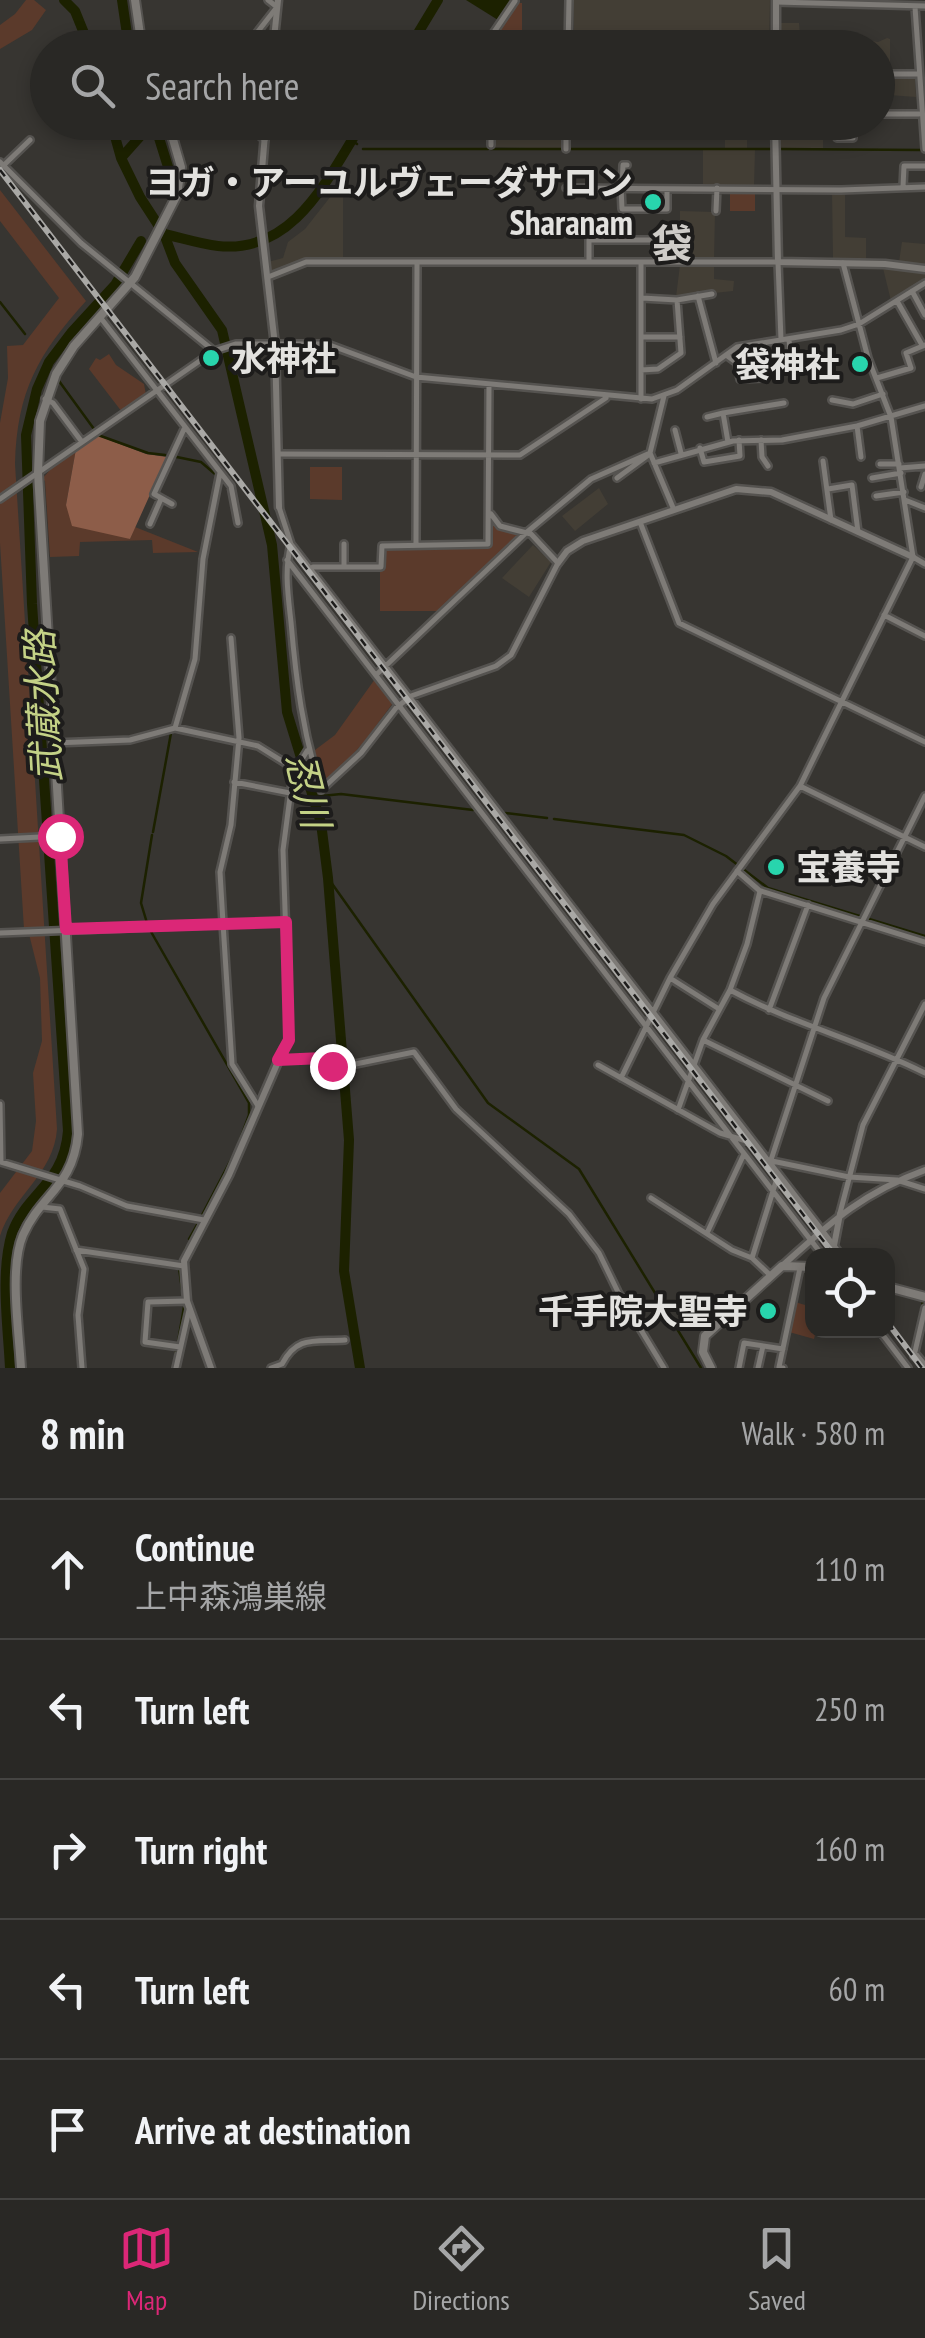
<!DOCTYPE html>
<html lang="en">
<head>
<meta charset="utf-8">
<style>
  :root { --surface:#292825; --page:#353432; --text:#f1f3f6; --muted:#a5a6a7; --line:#454442; --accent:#db2777 }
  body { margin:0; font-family:"PT Sans Narrow","Noto Sans JP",sans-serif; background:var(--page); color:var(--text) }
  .controls { position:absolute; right:30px; bottom:30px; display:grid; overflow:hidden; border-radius:20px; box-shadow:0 5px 15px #0003 }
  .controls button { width:90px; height:90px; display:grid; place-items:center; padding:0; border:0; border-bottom:2px solid var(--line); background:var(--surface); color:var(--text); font:50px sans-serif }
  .stop { position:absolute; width:30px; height:30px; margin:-22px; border:8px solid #db2777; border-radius:50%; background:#fff }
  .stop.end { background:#db2777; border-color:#fff; box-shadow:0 2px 10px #0008 }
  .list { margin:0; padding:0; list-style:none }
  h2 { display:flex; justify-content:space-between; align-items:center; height:130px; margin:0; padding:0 40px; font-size:42px }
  h2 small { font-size:32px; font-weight:400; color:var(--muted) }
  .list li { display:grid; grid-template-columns:65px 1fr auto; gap:30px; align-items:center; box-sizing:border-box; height:140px; padding:0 40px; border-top:2px solid var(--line) }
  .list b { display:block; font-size:38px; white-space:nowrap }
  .list p { margin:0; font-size:32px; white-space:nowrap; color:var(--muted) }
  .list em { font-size:32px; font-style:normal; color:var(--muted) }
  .icon { flex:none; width:55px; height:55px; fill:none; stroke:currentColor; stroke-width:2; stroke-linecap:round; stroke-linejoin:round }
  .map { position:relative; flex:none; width:925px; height:1368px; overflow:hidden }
  .search { position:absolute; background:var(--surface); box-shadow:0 5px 15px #0003; left:30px; right:30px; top:30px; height:110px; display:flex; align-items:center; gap:25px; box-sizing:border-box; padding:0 35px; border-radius:55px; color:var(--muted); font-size:38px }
  .sheet { height:830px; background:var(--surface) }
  nav { display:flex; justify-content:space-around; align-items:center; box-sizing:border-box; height:140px; border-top:2px solid var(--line); background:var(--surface); font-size:28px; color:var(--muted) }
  nav a { display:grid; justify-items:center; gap:5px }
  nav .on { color:var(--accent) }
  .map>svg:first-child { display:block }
  .built { fill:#433e35 }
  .green { fill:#5b3a2b }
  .forest { fill:#8d5d49 }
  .water { fill:#1c2100 }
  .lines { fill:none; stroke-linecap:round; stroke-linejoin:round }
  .stream { stroke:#1c2100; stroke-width:2.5 }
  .river { stroke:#1c2100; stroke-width:10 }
  .minor-casing { stroke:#555350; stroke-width:10 }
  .tertiary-casing { stroke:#555350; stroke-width:11 }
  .secondary-casing { stroke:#555350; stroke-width:12 }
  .minor { stroke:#7e7b77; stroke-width:5 }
  .tertiary { stroke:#7e7b77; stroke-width:6 }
  .secondary { stroke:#7e7b77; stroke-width:8 }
  .rail-casing { stroke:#a9a8a5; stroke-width:6 }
  .rail { stroke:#1d1c1b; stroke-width:2.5; stroke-dasharray:8; stroke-linecap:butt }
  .route { stroke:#db2777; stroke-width:12 }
  .poi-dot { fill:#28d5ad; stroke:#1d1c1b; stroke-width:4 }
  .labels { text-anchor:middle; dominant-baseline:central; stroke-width:8; stroke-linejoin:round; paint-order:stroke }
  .poi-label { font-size:35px; font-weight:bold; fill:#e3e2df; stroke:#1d1c1b; text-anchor:end }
  .water-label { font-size:38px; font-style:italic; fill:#c4d286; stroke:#1d1c1b }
  .quarter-label { font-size:40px; font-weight:bold; fill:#cfccc8; stroke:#1d1c1b }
</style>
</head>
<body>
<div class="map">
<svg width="925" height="1368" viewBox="0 0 925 1368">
  <rect width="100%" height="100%" fill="#373531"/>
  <path class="built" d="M574 0H770L769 47H574Z
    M780 23H799L801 47H779Z
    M887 38 890 39V72H878V48H867V40L878 42Z
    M890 78H915L916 97 889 95Z
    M495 123H564V149L494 147Z
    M725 123H747V148H725Z
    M779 123H823V149L779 148Z
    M703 150H755L754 186 703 185Z
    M832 192 845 194V237L866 238V260L833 259Z
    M331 196H343V259H307L270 272 268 262 283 258 288 242 305 229Z
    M680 211 715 212 714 260 680 258Z
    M902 242 925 244V265L899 262Z
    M680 265H714V279L734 281 733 291 676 297Z
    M883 268 925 273V280L891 301Z
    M599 488 608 504 575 531 562 516Z
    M533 545 551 562 529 597 502 578Z"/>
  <path class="green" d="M26 0H34L46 10 32 30 0 49V25L15 14Z
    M517 3H522V38H496Z
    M730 189 755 190V211H730Z
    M0 190 86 301C38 354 17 391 15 464L57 1129C54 1174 13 1195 0 1236V1193L32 1151 36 1121 33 1073 42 1041 40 978 28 930 24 929 0 543V423L8 378 7 346 23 345 59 298 0 221Z
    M109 354 116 365 144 384 146 395 122 412 89 369 96 358 100 360Z
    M76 449 66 505 130 539 135 527 198 552 153 553 152 540 80 542 79 556 50 557 45 481 42 479 57 462Z
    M310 467H342V500L310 499Z
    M492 522 497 529 524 533 443 611H380V571L383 570 385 547 489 548Z
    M375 679 393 703 364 742 323 787 311 753 335 735Z
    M795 1302 812 1307V1330L816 1331 814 1339 789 1332Z"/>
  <path class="forest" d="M96 435 146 454 167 457 130 539 72 526 66 505 76 449Z"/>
  <path class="water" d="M466 0H511L498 20Z"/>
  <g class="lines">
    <path class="stream" d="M351 140 357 144
      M363 149H488
      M491 149H564
      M567 149H770
      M779 149 923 150
      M0 302 25 334
      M59 381 94 429
      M98 435 148 453 165 455
      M172 456 201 462 215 474
      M200 568 206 531
      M312 797 341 794 473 810
      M505 813 547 818
      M554 819 684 835 726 856 768 888 925 936
      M153 832 171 733
      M328 878 488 1103 579 1169 701 1368
      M147 923 141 903 152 835
      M150 930 249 1103V1115L238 1145
      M202 1215 235 1152
      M189 1239 198 1223
      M180 1263 186 1248
      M179 1268 183 1296
      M178 1342 184 1307
      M914 1344 923 1301
      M174 1367 176 1350"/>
    <path class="river" d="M64 0 75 11 90 48
      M122 0 129 48
      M409 48 438 0
      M111 122 121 158 140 197 164 234 175 263 222 330 272 545 287 712 321 823 328 878 349 1140 344 1271 360 1368
      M154 122 169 170 164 193
      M121 158 153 122
      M164 234C182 238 200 244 218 246 295 254 328 177 363 122
      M10 1368C8 1326 0 1273 12 1233 27 1192 64 1184 68 1131L32 604 26 435 37 389 49 362 71 333 115 285 141 241"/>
    <g class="minor-casing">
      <path id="minor" d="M776 2 925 6
        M915 7 925 149
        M492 42V35L515 1
        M245 48 277 7 268 0
        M492 48V42H569
        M568 48 569 0
        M878 74H918
        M878 114H919
        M242 122 265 140
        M837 122V138H853V122
        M491 145V122
        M566 149V122
        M0 162 81 243 214 351
        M3 166 30 140
        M621 187 622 209H667V189
        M622 187 623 165H627
        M903 187 904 166H925
        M566 188 841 190 925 187
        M716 211 717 188
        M589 262V240H668V262
        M641 262V399
        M268 277 306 262H778L781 340
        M912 291 925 315
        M698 296 716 363
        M642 298 677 300 712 294
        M897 301 922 345
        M100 317 231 486 238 523
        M642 337H680
        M789 340 793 378
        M726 355 737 363 740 379 763 378
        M641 370 658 369 681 353 677 300
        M877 378 911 368 906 353 925 345
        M664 396 650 453 674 510
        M45 399 53 403 82 442
        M832 400 853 404 883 394
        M707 417 723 413
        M857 426 861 457
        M675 430 681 453
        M761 440 762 457 768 466
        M728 442 723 413 784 403
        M700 448 704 462 740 456 739 440
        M278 454 520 455 606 398
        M823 461 831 520
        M654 463 733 441 782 440 857 426 925 406
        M880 464H899
        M900 468 925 466
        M617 478 647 456
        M872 478 901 473
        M921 487 925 474
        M828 489 852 485 858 532
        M876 496 904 492
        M0 499 214 351 236 344H327L416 377 652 399 677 390 737 347 841 330 859 324 925 283
        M905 500 925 508
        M172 504 154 494 185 427
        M279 507 291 544 842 1256
        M640 522 679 623 925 742
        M150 524 161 499
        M291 544C284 570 288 595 291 622 296 681 303 734 321 790L361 753 396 708 411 696 496 666 511 655 558 563 531 534 500 526 491 514
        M416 545 417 262
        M913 557 925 564
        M287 560 823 1256
        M313 567H381L382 546 488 544 489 385
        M344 567V544
        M884 615 925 636
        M231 638 239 738 231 825 220 872 223 923 232 1064 258 1106
        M376 675 527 532 591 479 650 453
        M175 728 195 659 203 559 220 473
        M54 743 130 740 175 728 258 746 295 769
        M234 782 290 793
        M800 786 925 847
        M0 839 60 836
        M761 891 925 942
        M0 933 285 922
        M670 978 719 1009
        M730 990C793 1024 862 1041 925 1073
        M769 1010 808 905
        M703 1040 828 1101
        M284 1048 289 1039V1028L283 850 293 774 307 751
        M278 1060 323 1058 336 1068 414 1052 456 1109 569 1214 599 1253 618 1292 664 1368
        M598 1065 720 1133 753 1143
        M621 1078 670 978 713 904 800 786 913 557 891 417 868 358 843 263
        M0 1104 1 1162 80 1186 127 1206 204 1220
        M678 1110 703 1040 730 990 747 944 760 891 737 871
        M772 1161 849 1177 897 1180 925 1189
        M770 1163 824 998 925 796
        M651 1198 732 1250 752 1258
        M42 1207 60 1209 84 1269 78 1315 82 1368
        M840 1213 863 1125 925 1004
        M707 1233 744 1154
        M76 1250 184 1266
        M770 1275 752 1258 778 1175
        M879 1330 908 1368
        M180 1347 145 1342 148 1302 187 1301
        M915 1353 925 1365
        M914 1356 925 1308
        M176 1368 189 1310
        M271 1368 282 1364C297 1335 315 1342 345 1340
        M739 1368 744 1343 783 1349
        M758 1368 763 1346
        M783 1368 779 1367 800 1268"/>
    </g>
    <g class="tertiary-casing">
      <path id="tertiary" d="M273 48 278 0
        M776 48V0
        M266 122 259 206 275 345 279 507
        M775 122 778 262 885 264 925 269
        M558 563 567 551 583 541 736 489 771 492 913 557
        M832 1256 840 1214
        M782 1266C831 1222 862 1193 925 1170
        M211 1368 187 1301 184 1261 229 1175 284 1048"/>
    </g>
    <g class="secondary-casing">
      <path id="secondary" d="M135 0 142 48
        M888 1287 925 1297
        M21 1368C19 1331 9 1268 23 1235 41 1194 73 1187 78 1134L38 473 40 421 56 374 74 346 135 277 177 195 181 167 168 122
        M711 1368 703 1352 705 1336 782 1266 812 1267"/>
    </g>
    <use href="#minor" class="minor"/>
    <use href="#tertiary" class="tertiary"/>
    <use href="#secondary" class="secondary"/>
    <g class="rail-casing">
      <path id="rail" d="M0 170 835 1256
        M888 1323 922 1368"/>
    </g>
    <use href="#rail" class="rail"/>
  </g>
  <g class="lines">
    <path class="route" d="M60 836 66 929 286 922 289 1040 278 1060 323 1058 332 1066"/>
  </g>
  <g class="poi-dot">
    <circle cx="653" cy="202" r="10"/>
    <circle cx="211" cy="358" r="10"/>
    <circle cx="860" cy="364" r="10"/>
    <circle cx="776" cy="867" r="10"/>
    <circle cx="768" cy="1311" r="10"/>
  </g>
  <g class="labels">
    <g class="poi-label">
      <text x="633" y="182">ヨガ・アーユルヴェーダサロン<tspan x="633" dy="40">Sharanam</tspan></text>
      <text x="231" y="358" text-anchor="start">水神社</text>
      <text x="840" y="364">袋神社</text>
      <text x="796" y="867" text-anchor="start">宝養寺</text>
      <text x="748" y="1311">千手院大聖寺</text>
    </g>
    <g class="water-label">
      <text transform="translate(42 706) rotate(-93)">武蔵水路</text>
      <text transform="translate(309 790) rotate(76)">忍川</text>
    </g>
    <g class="quarter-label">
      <text x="672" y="243">袋</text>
    </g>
  </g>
</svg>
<div class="controls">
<button><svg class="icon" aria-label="locate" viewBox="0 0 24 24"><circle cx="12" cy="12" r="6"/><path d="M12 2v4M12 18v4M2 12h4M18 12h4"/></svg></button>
</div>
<div class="stop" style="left:60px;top:836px"></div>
<div class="stop end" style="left:332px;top:1066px"></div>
<div class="search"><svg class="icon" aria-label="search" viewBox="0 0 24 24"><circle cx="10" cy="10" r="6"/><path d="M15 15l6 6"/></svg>Search here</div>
</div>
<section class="sheet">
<h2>8 min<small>Walk · 580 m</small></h2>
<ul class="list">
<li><svg class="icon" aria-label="ahead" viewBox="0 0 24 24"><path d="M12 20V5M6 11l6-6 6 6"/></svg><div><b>Continue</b><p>上中森鴻巣線</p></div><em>110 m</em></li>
<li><svg class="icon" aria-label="left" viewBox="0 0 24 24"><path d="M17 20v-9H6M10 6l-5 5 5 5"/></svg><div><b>Turn left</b></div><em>250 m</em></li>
<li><svg class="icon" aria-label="right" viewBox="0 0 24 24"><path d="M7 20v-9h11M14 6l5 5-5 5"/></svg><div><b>Turn right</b></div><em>160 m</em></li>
<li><svg class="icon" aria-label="left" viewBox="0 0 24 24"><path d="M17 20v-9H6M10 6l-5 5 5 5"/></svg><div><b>Turn left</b></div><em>60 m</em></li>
<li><svg class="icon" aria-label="arrive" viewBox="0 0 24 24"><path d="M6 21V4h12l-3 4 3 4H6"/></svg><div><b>Arrive at destination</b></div></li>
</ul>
</section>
<nav>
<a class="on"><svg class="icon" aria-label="map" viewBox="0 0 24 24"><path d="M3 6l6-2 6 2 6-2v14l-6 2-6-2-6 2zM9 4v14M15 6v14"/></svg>Map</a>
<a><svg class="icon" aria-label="directions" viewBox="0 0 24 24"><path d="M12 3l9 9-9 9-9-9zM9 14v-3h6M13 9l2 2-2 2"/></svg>Directions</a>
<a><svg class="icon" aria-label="saved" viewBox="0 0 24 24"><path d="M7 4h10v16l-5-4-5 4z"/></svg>Saved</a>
</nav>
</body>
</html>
